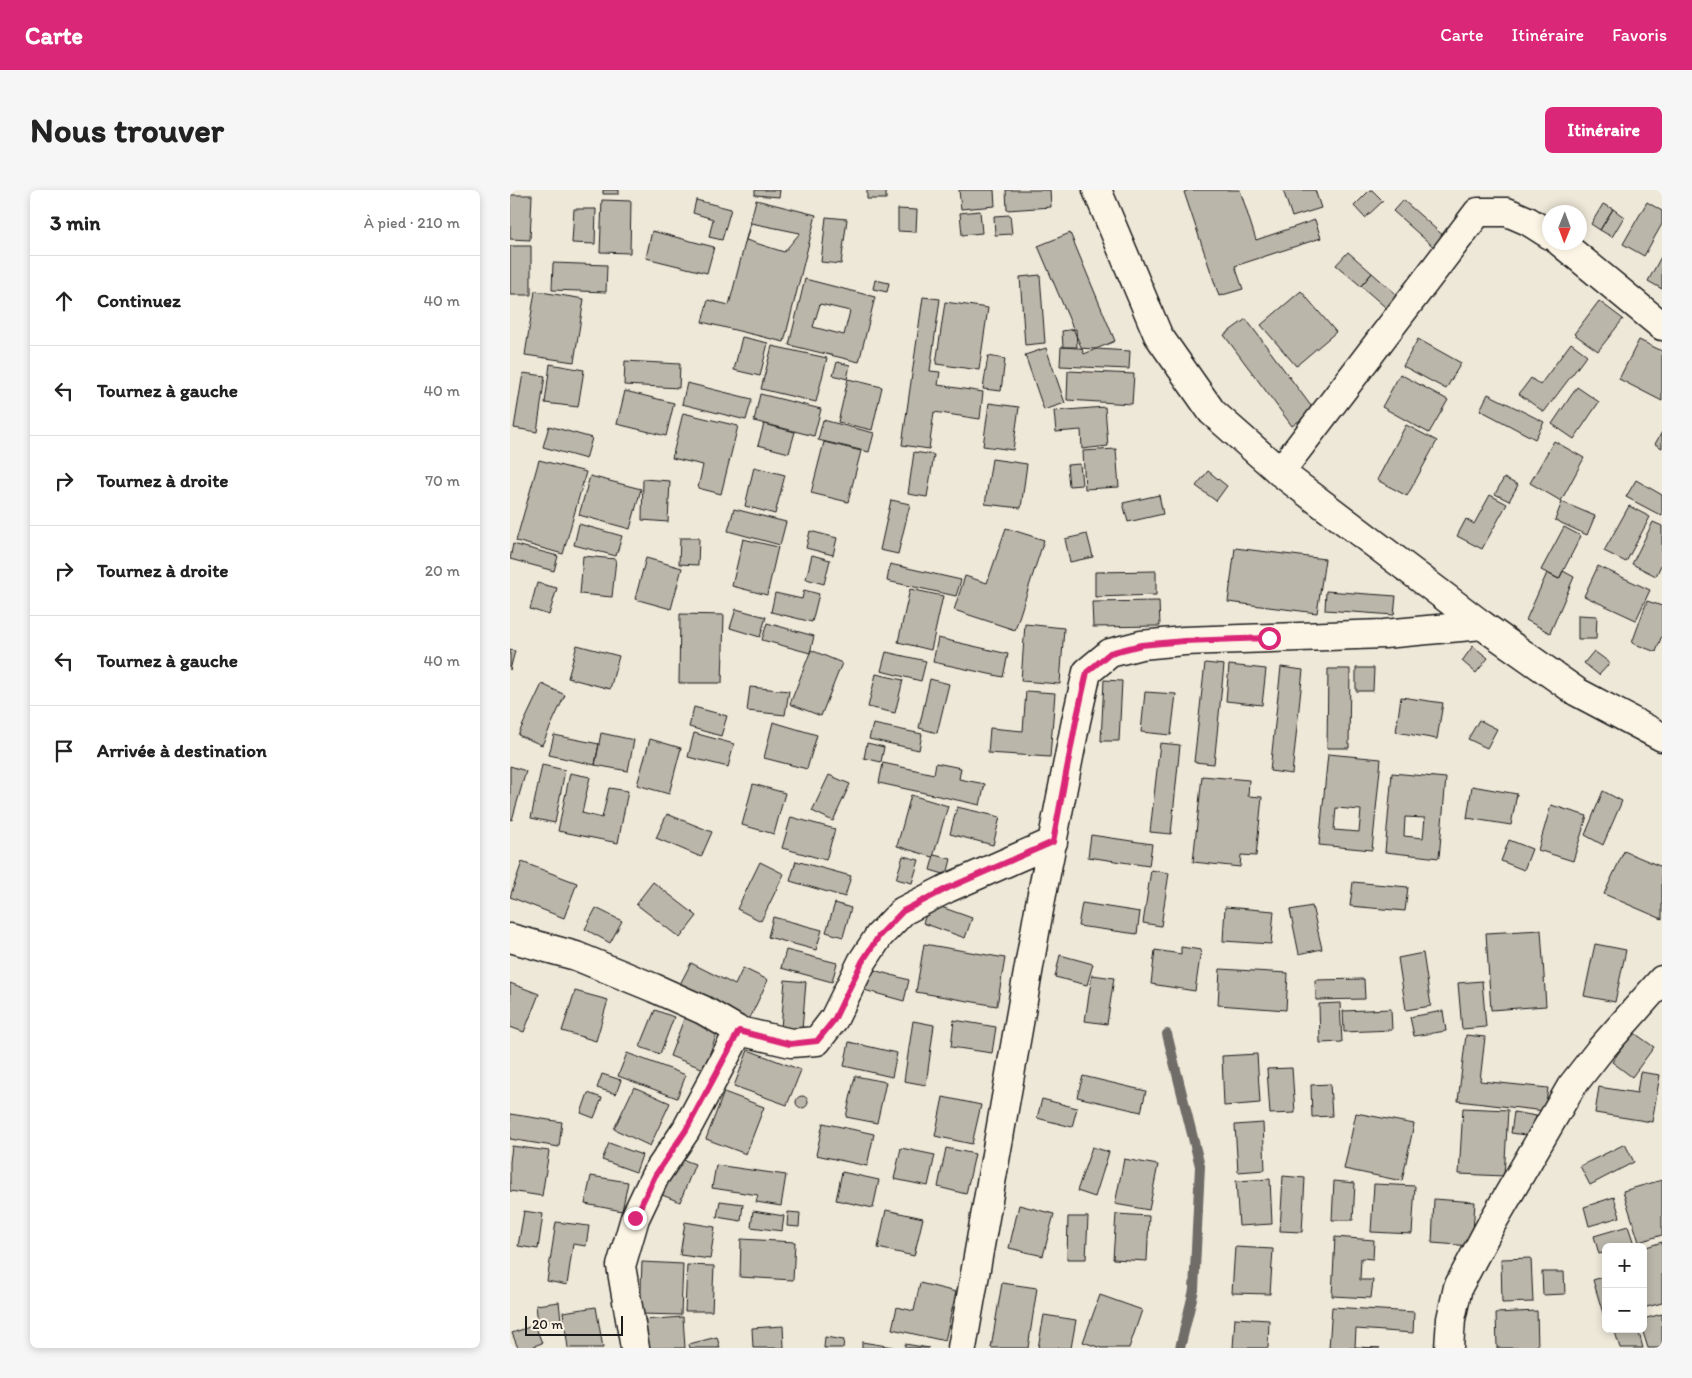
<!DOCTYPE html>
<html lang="fr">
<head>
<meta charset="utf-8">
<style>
  :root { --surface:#fff; --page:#f6f6f6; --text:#222; --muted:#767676; --line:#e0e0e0; --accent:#db2777 }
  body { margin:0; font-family:Itim,sans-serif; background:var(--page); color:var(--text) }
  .controls { position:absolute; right:15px; bottom:15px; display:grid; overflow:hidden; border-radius:8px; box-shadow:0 2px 8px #0003 }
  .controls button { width:45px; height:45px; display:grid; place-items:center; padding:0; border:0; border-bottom:1px solid var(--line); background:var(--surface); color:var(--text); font:25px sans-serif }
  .compass { position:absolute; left:1032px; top:15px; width:45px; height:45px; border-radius:50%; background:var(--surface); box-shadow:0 2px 8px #0003; rotate:181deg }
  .scale { position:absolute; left:15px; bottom:12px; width:98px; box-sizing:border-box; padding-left:5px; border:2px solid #1c1c1c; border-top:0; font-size:14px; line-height:18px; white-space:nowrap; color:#1c1c1c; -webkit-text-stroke:4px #fcf5e5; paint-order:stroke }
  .stop { position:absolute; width:15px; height:15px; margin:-11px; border:4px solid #db2777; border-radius:50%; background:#fff }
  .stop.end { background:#db2777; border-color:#fff; box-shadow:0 1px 5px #0008 }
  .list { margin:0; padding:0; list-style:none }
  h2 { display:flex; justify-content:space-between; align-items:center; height:65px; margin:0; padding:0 20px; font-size:21px }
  h2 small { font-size:16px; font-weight:400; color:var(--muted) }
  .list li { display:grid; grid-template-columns:32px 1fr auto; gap:15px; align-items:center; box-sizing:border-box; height:90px; padding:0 20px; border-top:1px solid var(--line) }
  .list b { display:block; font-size:19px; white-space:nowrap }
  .list em { font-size:16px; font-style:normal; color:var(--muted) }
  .icon { flex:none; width:28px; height:28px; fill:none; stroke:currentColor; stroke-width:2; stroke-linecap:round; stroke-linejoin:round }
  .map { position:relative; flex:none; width:1152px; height:1158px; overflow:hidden; border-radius:8px }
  header { display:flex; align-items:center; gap:30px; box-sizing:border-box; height:70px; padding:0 25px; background:var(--accent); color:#fff }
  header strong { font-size:24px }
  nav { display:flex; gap:28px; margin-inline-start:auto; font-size:18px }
  .intro { display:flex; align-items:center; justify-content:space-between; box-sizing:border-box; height:120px; padding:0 30px }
  h1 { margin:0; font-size:35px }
  .button { padding:12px 22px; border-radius:8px; background:var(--accent); color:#fff; font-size:18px; font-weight:700 }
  main { display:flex; gap:30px; padding:0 30px }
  aside { flex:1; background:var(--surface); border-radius:8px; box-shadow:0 2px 8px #0003 }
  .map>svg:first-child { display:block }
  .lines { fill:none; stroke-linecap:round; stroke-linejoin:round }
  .stream { stroke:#6f6c67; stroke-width:10 }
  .building { fill:#bab6aa; stroke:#1c1c1c; fill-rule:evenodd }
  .minor-casing { stroke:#1c1c1c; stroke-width:31 }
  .trunk-casing { stroke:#1c1c1c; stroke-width:31 }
  .minor { stroke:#fcf5e5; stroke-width:28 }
  .trunk { stroke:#fcf5e5; stroke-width:28 }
  .route { stroke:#db2777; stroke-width:6 }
</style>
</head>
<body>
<header>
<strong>Carte</strong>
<nav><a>Carte</a><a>Itinéraire</a><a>Favoris</a></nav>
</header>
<div class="intro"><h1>Nous trouver</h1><a class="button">Itinéraire</a></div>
<main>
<aside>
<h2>3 min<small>À pied · 210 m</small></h2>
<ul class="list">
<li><svg class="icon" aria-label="ahead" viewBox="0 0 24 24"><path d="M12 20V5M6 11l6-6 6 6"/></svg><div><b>Continuez</b></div><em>40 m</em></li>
<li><svg class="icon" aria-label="left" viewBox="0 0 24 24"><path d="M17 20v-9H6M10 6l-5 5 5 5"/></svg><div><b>Tournez à gauche</b></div><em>40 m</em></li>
<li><svg class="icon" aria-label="right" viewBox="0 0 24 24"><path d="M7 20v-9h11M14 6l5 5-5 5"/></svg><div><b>Tournez à droite</b></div><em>70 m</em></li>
<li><svg class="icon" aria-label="right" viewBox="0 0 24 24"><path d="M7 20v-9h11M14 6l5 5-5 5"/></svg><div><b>Tournez à droite</b></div><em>20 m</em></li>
<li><svg class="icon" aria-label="left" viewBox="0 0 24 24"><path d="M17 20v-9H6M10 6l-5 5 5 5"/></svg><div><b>Tournez à gauche</b></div><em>40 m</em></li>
<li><svg class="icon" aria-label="arrive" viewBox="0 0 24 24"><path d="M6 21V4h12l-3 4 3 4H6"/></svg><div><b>Arrivée à destination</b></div></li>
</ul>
</aside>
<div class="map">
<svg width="1152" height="1158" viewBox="0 0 1152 1158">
  <rect width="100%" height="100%" fill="#eee8d9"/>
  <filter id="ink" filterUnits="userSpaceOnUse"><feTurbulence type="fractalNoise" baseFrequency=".02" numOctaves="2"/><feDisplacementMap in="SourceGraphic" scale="10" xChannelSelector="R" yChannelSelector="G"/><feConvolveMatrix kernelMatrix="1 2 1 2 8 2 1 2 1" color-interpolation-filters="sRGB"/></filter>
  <g filter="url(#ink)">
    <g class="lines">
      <path class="stream" d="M657 844 690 976 684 1100 670 1158"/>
    </g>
    <path class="building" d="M93 0H109V4H93Z
      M245 0H270L269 7 245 5Z
      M357 0H376V9H357Z
      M449 0H484L485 16 451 19Z
      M496 0H540L541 17 497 20Z
      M679 0H730L746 50 805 30 811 48 725 76 733 99 709 106 674 2Z
      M773 0H805L811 18 782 27Z
      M860 0H862L873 11 855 28 844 16Z
      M0 5H22L20 50 0 49Z
      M92 10 121 11 120 63 90 62Z
      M186 10 221 19 212 50 199 47 203 29 183 23Z
      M246 10 306 25 274 152 192 132 198 110 219 115Z
      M893 10 936 48 926 59 883 21Z
      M1137 12 1152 21V34L1134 66 1113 54Z
      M1093 14 1103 19 1090 40 1081 34Z
      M64 19H86L85 54 62 53Z
      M388 19 407 20 406 42 388 41Z
      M1103 19 1114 27 1102 47 1090 40Z
      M470 21 472 43 452 45 450 23Z
      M500 25 502 44 485 45 484 26Z
      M316 27 337 29 331 74 311 72Z
      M241 33 290 43 274 62 236 50Z
      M142 41 204 57 197 83 136 68Z
      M560 43 605 151 574 164 528 56Z
      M0 56H21V105H0Z
      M838 62 862 83 851 96 826 75Z
      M1152 65V99L1138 91Z
      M43 73 97 75 96 102 42 100Z
      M862 83 893 110 882 123 851 96Z
      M530 85 535 153 515 155 510 87Z
      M295 89 365 107 349 172 279 155ZM310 114 340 121 334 145 303 137Z
      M365 90 379 93 377 102 363 99Z
      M25 101 74 109 64 172 15 165Z
      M791 101 826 142 786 176 751 135Z
      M413 107 430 109 420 181 430 182 428 195 473 202 470 229 424 222 419 259 392 255Z
      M1089 111 1113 129 1088 161 1064 144Z
      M435 112 478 118 469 180 426 174Z
      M736 129 804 220 782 236 714 145Z
      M566 139 567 157H553L552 141Z
      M232 147 258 153 250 186 224 180Z
      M908 149 951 173 936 199 893 176Z
      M1129 150 1152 161V211L1109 189Z
      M1061 153 1077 165 1034 222 1009 204 1021 188 1030 195Z
      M262 156 317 168 306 212 251 199Z
      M551 157 620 161 619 179 550 176Z
      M536 158 555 213 534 220 515 165Z
      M478 166 495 169 491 201 473 199Z
      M115 171 170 174 169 198 114 195Z
      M327 172 340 175 337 189 323 185Z
      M40 174 74 180 68 217 35 213Z
      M558 181 624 184 622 214 557 210Z
      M13 183 35 186 27 242 4 238Z
      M890 184 938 210 919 243 872 217Z
      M338 189 372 197 362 240 328 232Z
      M177 193 242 209 236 230 172 214Z
      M1067 197 1089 212 1064 249 1042 234Z
      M115 201 164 213 156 246 107 234Z
      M250 204 311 219 304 246 244 231Z
      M978 204 1034 232 1025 249 970 220Z
      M479 213 509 217 503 260 473 256Z
      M595 217 598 256 572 259 571 240 546 242 544 221Z
      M173 223 228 236 211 304 188 298 193 275 162 268Z
      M313 230 364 243 359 262 308 250Z
      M254 234 285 242 279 263 248 255Z
      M896 235 927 251 897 306 867 290Z
      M39 236 82 248 76 269 33 257Z
      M1152 242V258L1145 254Z
      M1044 251 1074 268 1051 311 1020 293Z
      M314 252 351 261 338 312 301 303Z
      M606 259 609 297 575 299 573 261Z
      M404 262 424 265 417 307 398 304Z
      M482 269 517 274 511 318 475 314Z
      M29 270 76 282 53 364 6 351Z
      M570 274 572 295 559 296 557 275Z
      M244 277 275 285 265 324 235 316Z
      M698 281 717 296 706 311 686 296Z
      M80 286 131 299 120 339 69 325Z
      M994 288 1008 295 999 311 985 304Z
      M133 289 160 291 158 332 132 330Z
      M1126 290 1152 305V326L1116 307Z
      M649 305 653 324 618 332 613 313Z
      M980 305 997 314 972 359 947 346 956 329 964 334Z
      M381 310 400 314 388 364 370 360Z
      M1052 312 1085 326 1077 345 1045 330Z
      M1119 316 1140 327 1116 372 1094 361Z
      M224 319 276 332 270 355 218 341Z
      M1143 332 1152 336V373L1146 386 1122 374Z
      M69 334 112 346 106 366 64 355Z
      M1054 337 1071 346 1049 389 1031 380Z
      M496 338 534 350 505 440 444 420 455 386 477 393Z
      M300 341 327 348 323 365 296 358Z
      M577 344 583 367 560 372 555 349Z
      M170 348H189L188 375 169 374Z
      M233 349 268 357 257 405 222 396Z
      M3 354 48 366 44 381 0 369Z
      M725 358 815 369 807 423 718 412Z
      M302 365 320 370 314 394 296 389Z
      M73 366 106 369 102 407 70 404Z
      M136 368 172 378 161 419 125 409Z
      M380 374 451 390 446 406 377 391Z
      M1088 376 1140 400 1126 430 1074 406Z
      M646 381V405L585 407V382Z
      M1053 381 1064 387 1040 443 1016 430 1037 383 1049 389Z
      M27 393 47 398 39 425 20 419Z
      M400 399 433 406 421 460 388 452Z
      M294 400 309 404 302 432 261 422 265 403 292 409Z
      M816 401 886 406 884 425 815 420Z
      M649 411 650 436 583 437 582 412Z
      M1137 411 1152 416V445L1146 462 1122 453Z
      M226 419 256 427 250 447 220 438Z
      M170 424 214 425 212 493H169Z
      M1068 425 1087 426 1086 449H1068Z
      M257 433 304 446 300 463 252 450Z
      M515 434 554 438 550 494 511 491Z
      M428 448 498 464 493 487 423 472Z
      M67 455 109 466 100 499 58 488Z
      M963 456 978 468 966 483 952 471Z
      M0 460 5 461 0 480Z
      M301 460 332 473 311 526 280 514Z
      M1084 461 1100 473 1089 485 1074 473Z
      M376 462 416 471 411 491 371 481Z
      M695 473 714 475 704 574 684 572Z
      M719 475 756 479 752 515 716 511Z
      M771 477 793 480 782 584 760 581Z
      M846 478H864L863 501H846Z
      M818 479H840L839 558H817Z
      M366 484 393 490 385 523 358 517Z
      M420 489 439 494 427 543 409 538Z
      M594 490 612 491 609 551H591Z
      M32 494 55 505 32 555 8 545Z
      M240 497 279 501 275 525 237 521Z
      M516 501 545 503 540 567 478 563 480 538 513 541Z
      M635 502 666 504 661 545 631 542Z
      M891 507 933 513 927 549 886 542Z
      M184 517 217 526 211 546 179 537Z
      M969 530 987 539 977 558 958 549Z
      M263 532 307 545 297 579 254 568Z
      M363 534 412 544 409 560 359 549Z
      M91 543 124 550 118 581 85 575Z
      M184 543 224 554 218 577 178 567Z
      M44 545 89 554 85 575 39 565Z
      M140 549 171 558 159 604 127 595Z
      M357 553 374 557 371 572 354 568Z
      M650 553 670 555 661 644 640 642Z
      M818 564 871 569 862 660 809 655ZM826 618 851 620 849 642 824 640Z
      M373 573 424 584 426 573 451 578 449 589 475 594 470 615 369 593Z
      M32 575 55 580 45 633 21 628Z
      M0 576 16 581 2 630 0 629Z
      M60 583 80 587 72 623 92 628 99 598 118 601 108 653 48 641Z
      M882 583 936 588 929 668 875 662ZM895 627 915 628 913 648 894 646Z
      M319 585 340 594 323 631 302 621Z
      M692 586 739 590 738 606 752 607 746 666 731 665 730 677 683 672Z
      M243 594 275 603 264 644 232 635Z
      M962 596 1007 604 1001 635 957 628Z
      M1093 601 1112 611 1093 655 1075 645Z
      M401 605 438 616 423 667 387 656Z
      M1041 615 1077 626 1063 671 1028 660Z
      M447 617 490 627 483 655 440 644Z
      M157 624 202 642 191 667 146 648Z
      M281 627 325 639 316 670 272 658Z
      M581 645 642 654 639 676 578 667Z
      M999 650 1022 659 1014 680 991 671Z
      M1114 661 1152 677V729L1094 704Z
      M424 665 441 669 437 685 420 680Z
      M393 666 409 670 402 693 386 689Z
      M286 671 341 686 335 707 280 691Z
      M12 672 67 693 54 728 0 707Z
      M250 672 274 684 251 731 227 719Z
      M641 680 659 683 651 736 633 733Z
      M143 692 187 726 170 748 126 714Z
      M843 692 898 697 895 721 840 716Z
      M325 713 341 718 333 747 316 742Z
      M420 713 462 728 455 748 413 733Z
      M572 713 630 722 627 744 568 736Z
      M802 716 812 759 789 764 780 720Z
      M715 717 764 721 761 754 713 751Z
      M86 718 112 731 100 753 75 739Z
      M263 727 312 740 306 760 258 747Z
      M1031 740 1036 816 981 820 976 743Z
      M414 754 495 768 487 816 406 802Z
      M1085 754 1116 760 1105 812 1074 806Z
      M671 757 691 760 685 801 641 794 645 760 671 764Z
      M276 760 327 773 322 792 271 778Z
      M913 763 921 816 896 820 888 768Z
      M550 765 583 774 577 795 545 787Z
      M181 773 225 795 233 778 258 790 237 834 167 800Z
      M360 779 399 790 394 811 354 800Z
      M710 779 778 783 776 820 708 815Z
      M582 785 604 788 597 834 575 831Z
      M854 789 855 809 806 810 805 790Z
      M275 790 296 792 292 840 271 838Z
      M972 791 976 837 952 839 948 793Z
      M0 793 29 804 14 842 0 837Z
      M65 801 98 810 86 851 52 841Z
      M830 813 832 852 810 853 809 814Z
      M881 819 882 840 834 842 833 821Z
      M145 820 164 827 150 864 130 857Z
      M177 821 211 833 194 879 160 866Z
      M933 821 936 841 904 846 900 827Z
      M444 830 486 837 482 863 441 857Z
      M403 831 424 835 416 895 394 891Z
      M1123 842 1144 857 1122 887 1102 872Z
      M956 845 975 847 970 891 1038 898 1035 921 948 911Z
      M339 852 387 863 382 887 334 876Z
      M238 860 291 880 277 915 224 896Z
      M117 863 176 885 167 908 108 886Z
      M747 864 750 913 714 916 712 866Z
      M782 878 785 923 760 924 757 879Z
      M1130 882 1150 885 1142 932 1085 923 1089 897 1127 903Z
      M92 884 111 890 106 904 87 898Z
      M345 886 376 892 367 933 336 927Z
      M573 886 636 901 631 922 567 907Z
      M820 894 822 926 802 927 801 895Z
      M124 897 160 913 140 956 104 939Z
      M214 902 254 917 236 964 196 949Z
      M78 903 92 908 84 928 71 923Z
      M286 912a6 6 0 1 1 12 0a6 6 0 1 1-12 0Z
      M433 907 471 915 462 954 425 946Z
      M532 909 567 918 562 937 527 928Z
      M953 918 998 920 994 986 949 984Z
      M1004 922 1026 926 1022 946 1001 943Z
      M846 923 904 934 892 991 834 979Z
      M0 924 52 932 49 957 0 949Z
      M313 933 364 944 357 976 306 965Z
      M753 933 755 980 728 982 725 935Z
      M99 953 132 965 126 982 92 970Z
      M1115 954 1124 972 1080 995 1070 976Z
      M2 956 39 961 32 1006 0 1001V972Z
      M582 957 599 962 585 1007 567 1001Z
      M391 958 425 965 418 996 384 989Z
      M436 958 465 964 456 1004 428 997Z
      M166 967 185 974 170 1012 152 1005Z
      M614 969 648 975 639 1020 605 1014Z
      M206 975 276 985 271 1016 246 1012 248 1005 202 998Z
      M332 982 369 990 363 1018 326 1010Z
      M81 986 118 992 112 1021 75 1014Z
      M773 986 795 988 792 1042 770 1041Z
      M760 989 762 1034 729 1036 726 991Z
      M1152 990V1045L1129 1052 1113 1001Z
      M824 991 845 993 843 1030H822Z
      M864 994 905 996 902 1044 861 1042Z
      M1104 1007 1110 1027 1079 1036 1074 1017Z
      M924 1009 965 1012 962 1056 922 1053Z
      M210 1011 233 1014 231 1031 207 1027Z
      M509 1015 544 1024 533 1066 499 1058Z
      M376 1020 413 1028 404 1066 368 1058Z
      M14 1021 33 1024 28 1059 8 1056Z
      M243 1021 274 1026 272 1041 241 1037Z
      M278 1022 290 1023 289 1037 277 1036Z
      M606 1024 639 1026 637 1071 603 1069Z
      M558 1027H578L576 1069H557Z
      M46 1032 79 1036 76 1056 63 1054 57 1095 37 1091Z
      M175 1032 205 1037 200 1069 170 1065Z
      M1118 1036 1124 1054 1115 1057H1096V1062L1089 1064 1084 1046Z
      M825 1047 864 1050 863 1069 851 1068 850 1090H863L861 1108 822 1106Z
      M231 1049 285 1052 283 1090 230 1087Z
      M1152 1052V1113L1133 1118V1058Z
      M725 1057 763 1059 760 1104 722 1103Z
      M1021 1068 1023 1112 992 1113 991 1069Z
      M132 1072 173 1074 171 1125 130 1124Z
      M177 1075 204 1076 202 1121H175Z
      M1032 1082H1054L1055 1104 1033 1105Z
      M1096 1086V1129L1095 1130 1083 1090Z
      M410 1093 446 1102 435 1151 382 1139 387 1117 404 1121Z
      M492 1093 527 1098 518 1158H481Z
      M590 1105 632 1120 619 1158H591L573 1152Z
      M49 1112 51 1130 28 1134 26 1115Z
      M86 1117 93 1158H58L53 1122Z
      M822 1117 904 1122 903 1143 846 1139 845 1157 870 1158H819Z
      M1027 1121 1028 1158H987L986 1123Z
      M1152 1124V1158H1138L1132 1139 1133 1129Z
      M534 1125 566 1130 561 1158H528Z
      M173 1127 175 1158H134L132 1130Z
      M725 1128 759 1130 758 1158H723Z
      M25 1135 32 1153 24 1156V1158H8L2 1143Z
      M273 1136 274 1158H243L242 1138Z
      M1116 1139H1128L1133 1158H1110L1105 1142Z
      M207 1147 210 1158H180L179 1154Z
      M315 1147 334 1150 333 1158H314Z
      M352 1152 383 1157V1158H352Z
      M395 1154 419 1158H395Z"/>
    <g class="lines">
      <g class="minor-casing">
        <path id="minor" d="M1050 52 1152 136
          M770 282 968 22H997L1018 31 1040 45
          M0 748 66 766 144 798 193 820 229 841 281 853 307 851 324 829 352 772 369 746 393 721 438 698 543 652
          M125 1158 111 1076 125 1028 145 986 176 940 229 841
          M452 1158 530 714 566 531 577 482 600 463 631 455 674 451 874 444 972 435
          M939 1158 941 1129 948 1097 982 1033 1061 897 1090 860 1152 790"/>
      </g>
      <g class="trunk-casing">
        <path id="trunk" d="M587 0 648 145 702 222 770 282 972 435 1067 502 1152 547"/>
      </g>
      <use href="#minor" class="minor"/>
      <use href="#trunk" class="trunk"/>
    </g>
  </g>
  <g class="lines" filter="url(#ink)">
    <path class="route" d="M125 1028 145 986 176 940 229 841 280 854 307 851 324 830 352 772 369 746 393 721 438 698 543 652 566 531 577 482 600 463 631 455 674 451 759 448"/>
  </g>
</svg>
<div class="controls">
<button>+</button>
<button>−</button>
</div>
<svg class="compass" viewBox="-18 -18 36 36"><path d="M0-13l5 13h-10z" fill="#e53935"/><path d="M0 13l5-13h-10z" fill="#767676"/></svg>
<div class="scale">20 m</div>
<div class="stop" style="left:759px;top:448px"></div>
<div class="stop end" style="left:125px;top:1028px"></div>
</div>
</main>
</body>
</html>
